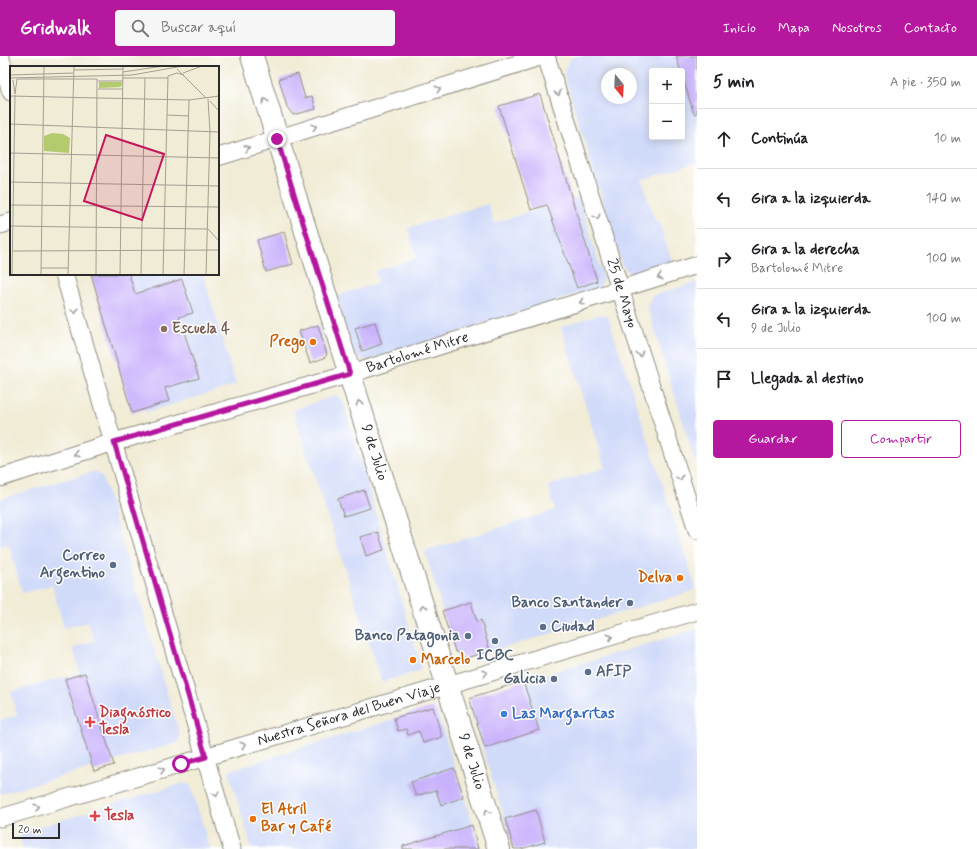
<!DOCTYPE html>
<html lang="es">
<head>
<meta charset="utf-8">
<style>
  :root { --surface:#fff; --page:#f6f6f6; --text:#202124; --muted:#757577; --line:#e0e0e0; --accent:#b5179e }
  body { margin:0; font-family:Mynerve,sans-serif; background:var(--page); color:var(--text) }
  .controls { position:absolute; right:12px; top:12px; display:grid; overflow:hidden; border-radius:4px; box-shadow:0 2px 10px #0003 }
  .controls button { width:36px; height:36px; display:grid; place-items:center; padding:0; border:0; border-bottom:1px solid var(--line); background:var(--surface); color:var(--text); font:20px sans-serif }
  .compass { position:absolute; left:601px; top:12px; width:36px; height:36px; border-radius:50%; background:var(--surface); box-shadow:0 2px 10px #0003; rotate:162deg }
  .scale { position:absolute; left:12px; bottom:10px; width:48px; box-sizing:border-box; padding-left:4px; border:2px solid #2b2b2b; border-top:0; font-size:11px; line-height:14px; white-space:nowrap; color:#2b2b2b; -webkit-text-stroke:3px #fff; paint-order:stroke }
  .stop { position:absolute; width:12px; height:12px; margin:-9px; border:3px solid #b5179e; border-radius:50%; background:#fff }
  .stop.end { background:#b5179e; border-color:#fff; box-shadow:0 1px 4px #0008 }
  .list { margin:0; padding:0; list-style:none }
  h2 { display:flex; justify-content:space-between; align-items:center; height:52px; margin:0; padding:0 16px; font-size:17px }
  h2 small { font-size:13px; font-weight:400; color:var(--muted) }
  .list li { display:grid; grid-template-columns:26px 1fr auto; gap:12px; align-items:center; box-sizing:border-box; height:60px; padding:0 16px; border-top:1px solid var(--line) }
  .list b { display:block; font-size:15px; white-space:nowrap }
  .list p { margin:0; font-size:13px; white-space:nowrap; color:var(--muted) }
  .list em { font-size:13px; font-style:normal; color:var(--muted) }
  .actions { display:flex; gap:8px; padding:12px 16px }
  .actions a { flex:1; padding:9px 0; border:1px solid var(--accent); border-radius:4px; text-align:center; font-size:14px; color:var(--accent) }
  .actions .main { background:var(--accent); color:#fff }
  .icon { flex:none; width:22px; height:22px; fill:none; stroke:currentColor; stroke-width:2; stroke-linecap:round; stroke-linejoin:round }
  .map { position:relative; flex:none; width:697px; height:793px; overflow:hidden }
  header { display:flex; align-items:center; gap:24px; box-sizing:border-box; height:56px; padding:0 20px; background:var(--accent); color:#fff }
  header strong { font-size:19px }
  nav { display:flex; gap:22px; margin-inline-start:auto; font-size:14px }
  .search { width:280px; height:36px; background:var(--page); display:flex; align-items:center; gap:10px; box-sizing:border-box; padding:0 14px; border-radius:4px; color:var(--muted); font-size:15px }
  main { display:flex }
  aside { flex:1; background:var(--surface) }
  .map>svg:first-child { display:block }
  .built { fill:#d0daf9; fill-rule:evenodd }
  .building { fill:#c9b2fc }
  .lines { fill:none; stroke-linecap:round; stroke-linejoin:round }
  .minor-casing { stroke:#8e8c80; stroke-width:19 }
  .tertiary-casing { stroke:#8e8c80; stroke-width:24 }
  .minor { stroke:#fff; stroke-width:17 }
  .tertiary { stroke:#fff; stroke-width:22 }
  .oneway { stroke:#a0a0a0 }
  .route { stroke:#b5179e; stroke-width:5 }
  .education-dot { fill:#8d6e63; stroke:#fff; stroke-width:1.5 }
  .food-dot { fill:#e8710a; stroke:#fff; stroke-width:1.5 }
  .service-dot { fill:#5c6f8a; stroke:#fff; stroke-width:1.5 }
  .shop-dot { fill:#3f7fe0; stroke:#fff; stroke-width:1.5 }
  .health-dot { fill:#e0444e; stroke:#fff; stroke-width:1.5 }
  .labels { text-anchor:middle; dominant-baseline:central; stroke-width:3; stroke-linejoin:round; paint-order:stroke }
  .street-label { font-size:15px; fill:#2b2b2b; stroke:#fff }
  .education-label { font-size:15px; font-weight:bold; fill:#785e54; stroke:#fff; text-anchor:start }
  .food-label { font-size:15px; font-weight:bold; fill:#c56008; stroke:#fff; text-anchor:end }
  .service-label { font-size:15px; font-weight:bold; fill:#4e5e75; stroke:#fff; text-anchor:end }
  .health-label { font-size:15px; font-weight:bold; fill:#be3a42; stroke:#fff; text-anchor:start }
  .shop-label { font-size:15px; font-weight:bold; fill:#366cbe; stroke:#fff; text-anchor:start }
  .inset-road { fill:none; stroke:#a29f92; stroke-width:1 }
  .view { fill:#c2185b; fill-opacity:0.15; stroke:#c2185b; stroke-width:2 }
  .inset-edge { fill:none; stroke:#2b2b2b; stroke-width:2 }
</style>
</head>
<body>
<header>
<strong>Gridwalk</strong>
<div class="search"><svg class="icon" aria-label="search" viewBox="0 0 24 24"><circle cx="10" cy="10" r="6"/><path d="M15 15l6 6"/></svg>Buscar aquí</div>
<nav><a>Inicio</a><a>Mapa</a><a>Nosotros</a><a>Contacto</a></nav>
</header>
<main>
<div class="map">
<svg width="697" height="793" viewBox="0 0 697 793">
  <rect width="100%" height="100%" fill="#fff"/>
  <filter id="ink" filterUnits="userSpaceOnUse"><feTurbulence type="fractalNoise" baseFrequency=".025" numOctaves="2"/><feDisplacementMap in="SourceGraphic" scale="8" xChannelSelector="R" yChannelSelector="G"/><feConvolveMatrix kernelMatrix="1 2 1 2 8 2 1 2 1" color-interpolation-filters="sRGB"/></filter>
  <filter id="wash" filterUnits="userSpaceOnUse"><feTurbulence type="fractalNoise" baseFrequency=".012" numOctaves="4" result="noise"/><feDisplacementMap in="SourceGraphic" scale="16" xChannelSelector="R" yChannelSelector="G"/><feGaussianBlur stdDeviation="0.9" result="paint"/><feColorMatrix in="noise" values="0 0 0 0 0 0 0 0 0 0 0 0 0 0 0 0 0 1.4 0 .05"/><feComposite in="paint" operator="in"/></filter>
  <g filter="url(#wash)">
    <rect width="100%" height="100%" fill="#f1ecd6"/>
    <path class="built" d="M576 0H697V106L642 124 655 166 659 165 673 209 637 220 631 219 622 209 564 18 568 6 571 2ZM652 15H682V81H652ZM607 18H631V42H607Z
      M579 141 603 221 600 231 369 304H363L353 299 336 240 378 227 375 215 417 202 408 172 488 148 494 167Z
      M91 218H203L236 329 147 356 129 342Z
      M697 226V411L647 250 652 240Z
      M601 258 608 260 695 529 693 535 466 603 455 597 425 495 555 454 548 430 605 412 561 271Z
      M337 339 344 348 421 611 419 615 382 626 293 354Z
      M95 415 102 420 180 680 177 687 0 738V664L17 659 11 636 80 617 73 592 94 585 88 566 64 572 52 529 22 537 9 488 0 490V443Z
      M697 573V793H514L469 649 474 640Z
      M430 652 437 655 481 793H252L229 717 231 714Z
      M183 727 191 730 210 793H23L19 777Z"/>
    <g id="blocks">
      <path class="building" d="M676 0H697V57L694 58Z
        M298 18 305 42 312 40 316 53 293 59 287 51 279 23Z
        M540 38 597 225 577 232 547 149 531 154 499 50Z
        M284 176 293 208 266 216 257 184Z
        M91 218H129L135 238 182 223 193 257 179 261 199 322 165 332 169 345 132 357Z
        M375 266 382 288 362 295 355 272Z
        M318 269 327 299 324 302 310 307 299 275Z
        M364 434 370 452 344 460 338 443Z
        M378 476 384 494 366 500 360 481Z
        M471 546 477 566 481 564 490 595 466 602 455 595 442 555Z
        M85 617 114 709 94 715 65 623Z
        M523 625 539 674 485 692 469 642Z
        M433 651 442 681 423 687 419 675 408 679 406 673 398 675 394 662Z
        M454 712 464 741 441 749 436 734 416 740 411 726Z
        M536 754 545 786 521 793H514L505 763Z
        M472 769 478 793H403V790Z"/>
    </g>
  </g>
  <g filter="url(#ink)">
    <use href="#blocks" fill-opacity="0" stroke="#8e8c80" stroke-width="1"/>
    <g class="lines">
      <g class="minor-casing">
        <g id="minor">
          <path d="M0 0 11 36"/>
          <path id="s1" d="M546 0 697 474"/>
          <path d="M218 101 543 0"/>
          <path d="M0 169 11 166"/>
          <path d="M64 218 232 793"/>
          <path id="s2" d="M0 422 114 386 350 318 697 209"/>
          <path id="s3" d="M0 762 697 555"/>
        </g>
      </g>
      <g class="tertiary-casing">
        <g id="tertiary">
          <path id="s4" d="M252 0 359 348 499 793"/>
        </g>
      </g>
      <use href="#minor" class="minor"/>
      <use href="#tertiary" class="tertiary"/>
    </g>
    <defs><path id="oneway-chevron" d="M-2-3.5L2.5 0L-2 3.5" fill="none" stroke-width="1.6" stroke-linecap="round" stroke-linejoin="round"/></defs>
    <g class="oneway">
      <use href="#oneway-chevron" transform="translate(438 33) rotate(-17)"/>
      <use href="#oneway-chevron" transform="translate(558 37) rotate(73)"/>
      <use href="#oneway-chevron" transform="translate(265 45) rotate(-107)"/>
      <use href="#oneway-chevron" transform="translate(314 71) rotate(-17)"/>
      <use href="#oneway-chevron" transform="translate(247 92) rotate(-17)"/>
      <use href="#oneway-chevron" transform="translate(597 161) rotate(73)"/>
      <use href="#oneway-chevron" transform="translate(660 221) rotate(162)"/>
      <use href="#oneway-chevron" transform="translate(582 246) rotate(162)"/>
      <use href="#oneway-chevron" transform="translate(75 255) rotate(74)"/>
      <use href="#oneway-chevron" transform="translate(640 298) rotate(72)"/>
      <use href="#oneway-chevron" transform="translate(359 347) rotate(-107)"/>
      <use href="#oneway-chevron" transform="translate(77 398) rotate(163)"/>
      <use href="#oneway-chevron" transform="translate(680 422) rotate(72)"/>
      <use href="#oneway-chevron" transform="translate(423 551) rotate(-108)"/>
      <use href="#oneway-chevron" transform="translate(610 581) rotate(-16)"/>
      <use href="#oneway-chevron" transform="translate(485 617) rotate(-16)"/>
      <use href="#oneway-chevron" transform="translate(243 689) rotate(-17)"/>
      <use href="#oneway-chevron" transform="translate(162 714) rotate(-17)"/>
      <use href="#oneway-chevron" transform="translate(216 738) rotate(74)"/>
      <use href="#oneway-chevron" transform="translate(37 751) rotate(-17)"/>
      <use href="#oneway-chevron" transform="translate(487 756) rotate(-107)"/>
    </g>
  </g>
  <g class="lines" filter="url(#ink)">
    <path class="route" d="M181 708 206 701 114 386 350 318 277 83"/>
  </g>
  <circle class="education-dot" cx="164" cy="273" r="4"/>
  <g class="food-dot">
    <circle cx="313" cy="286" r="4"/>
    <circle cx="680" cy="522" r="4"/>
    <circle cx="413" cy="604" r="4"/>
    <circle cx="253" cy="763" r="4"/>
  </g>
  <g class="service-dot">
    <circle cx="113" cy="509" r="4"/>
    <circle cx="630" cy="547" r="4"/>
    <circle cx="543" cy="571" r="4"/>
    <circle cx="468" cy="580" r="4"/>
    <circle cx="495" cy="585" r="4"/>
    <circle cx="588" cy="616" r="4"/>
    <circle cx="554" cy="623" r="4"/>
  </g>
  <circle class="shop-dot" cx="504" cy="658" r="4"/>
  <g class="health-dot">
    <path d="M88 660h4v4h4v4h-4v4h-4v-4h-4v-4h4z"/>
    <path d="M93 754h4v4h4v4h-4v4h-4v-4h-4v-4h4z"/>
  </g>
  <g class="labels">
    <g class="street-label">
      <text stroke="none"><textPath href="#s1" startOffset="249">25 de Mayo</textPath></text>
      <text stroke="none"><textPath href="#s2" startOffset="436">Bartolomé Mitre</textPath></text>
      <text stroke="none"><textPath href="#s4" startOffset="415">9 de Julio</textPath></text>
      <text stroke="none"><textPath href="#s3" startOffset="364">Nuestra Señora del Buen Viaje</textPath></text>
      <text stroke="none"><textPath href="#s4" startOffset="739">9 de Julio</textPath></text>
    </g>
    <g class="education-label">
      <text x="172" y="273">Escuela 4</text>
    </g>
    <g class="food-label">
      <text x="305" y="286">Prego</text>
      <text x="672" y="522">Delva</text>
      <text x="421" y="604" text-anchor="start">Marcelo</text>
      <text x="261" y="754" text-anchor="start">El Atril<tspan x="261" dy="17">Bar y Café</tspan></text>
    </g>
    <g class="service-label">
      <text x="105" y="500">Correo<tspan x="105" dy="17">Argentino</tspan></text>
      <text x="622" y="547">Banco Santander</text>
      <text x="551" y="571" text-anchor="start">Ciudad</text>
      <text x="460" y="580">Banco Patagonia</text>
      <text x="495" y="600" text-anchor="middle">ICBC</text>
      <text x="596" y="616" text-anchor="start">AFIP</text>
      <text x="546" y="623">Galicia</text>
    </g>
    <g class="health-label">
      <text x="99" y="657">Diagnóstico<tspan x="99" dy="17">Tesla</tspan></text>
      <text x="104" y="760">Tesla</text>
    </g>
    <g class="shop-label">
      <text x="512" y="658">Las Margaritas</text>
    </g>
  </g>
  <g transform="translate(10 10)">
    <rect width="209" height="209" fill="#f1ecd6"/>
    <path d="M89 16H111L112 17 111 21 89 22ZM42 67 53 68 60 72 59 87 34 85V70Z" fill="#b4ca6f"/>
    <path class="inset-road" d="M167 3 196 32M64 4 113 3M113 6 154 0M173 7 192 0M0 9 63 7M0 12 122 9 173 0M113 12H158M3 14 5 28M88 15H113M88 23H113M5 28 7 13H87L86 209M0 30 179 34 209 30M200 35 209 45M157 49 179 50M0 58 209 66M0 87 209 92M0 116 209 120M0 139 209 141M0 160 197 163M198 163 209 175M3 185 209 184M31 202H58M2 209 5 29M31 209 34 0M58 209 64 0M110 209 113 0M131 209 135 12M153 209 158 10 167 7 174 9M174 209 179 34M196 209 200 66 198 33"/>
    <path class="view" d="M96 69 154 88 132 154 74 135Z"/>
    <rect width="209" height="209" class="inset-edge"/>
  </g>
</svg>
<div class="controls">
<button>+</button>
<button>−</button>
</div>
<svg class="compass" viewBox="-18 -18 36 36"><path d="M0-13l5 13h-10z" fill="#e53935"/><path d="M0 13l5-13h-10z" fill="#757577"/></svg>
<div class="scale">20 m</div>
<div class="stop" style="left:181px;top:708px"></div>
<div class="stop end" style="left:277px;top:83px"></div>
</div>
<aside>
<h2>5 min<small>A pie · 350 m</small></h2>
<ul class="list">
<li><svg class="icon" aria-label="ahead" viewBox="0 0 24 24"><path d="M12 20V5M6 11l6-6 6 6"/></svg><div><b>Continúa</b></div><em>10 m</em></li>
<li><svg class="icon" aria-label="left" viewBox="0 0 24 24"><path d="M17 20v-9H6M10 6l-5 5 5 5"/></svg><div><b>Gira a la izquierda</b></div><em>140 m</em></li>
<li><svg class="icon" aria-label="right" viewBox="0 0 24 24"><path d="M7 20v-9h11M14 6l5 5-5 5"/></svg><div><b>Gira a la derecha</b><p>Bartolomé Mitre</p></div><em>100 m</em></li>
<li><svg class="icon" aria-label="left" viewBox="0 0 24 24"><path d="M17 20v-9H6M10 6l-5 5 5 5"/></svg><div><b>Gira a la izquierda</b><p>9 de Julio</p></div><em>100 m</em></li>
<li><svg class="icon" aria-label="arrive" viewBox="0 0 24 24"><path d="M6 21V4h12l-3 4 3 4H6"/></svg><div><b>Llegada al destino</b></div></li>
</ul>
<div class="actions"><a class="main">Guardar</a><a>Compartir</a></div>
</aside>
</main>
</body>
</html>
